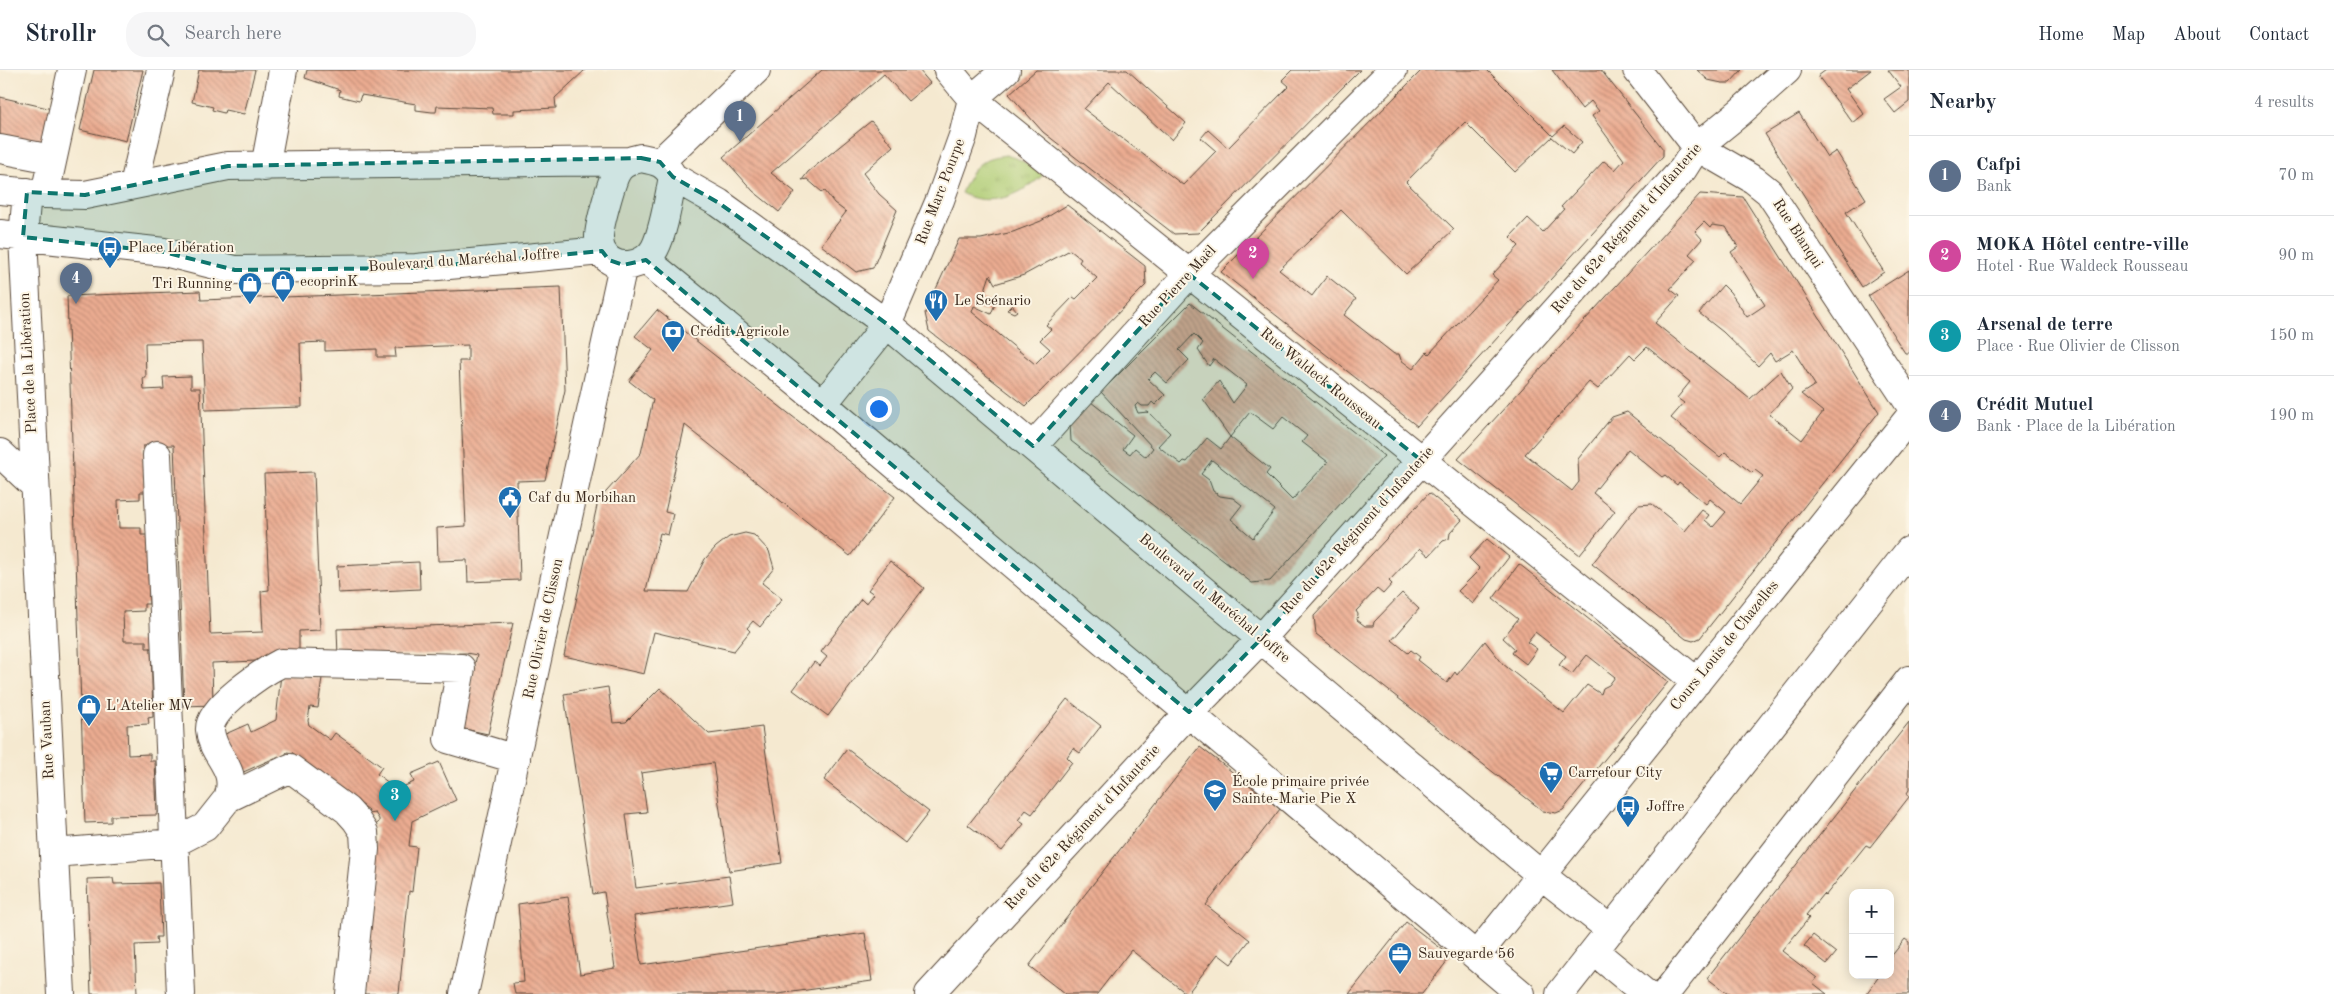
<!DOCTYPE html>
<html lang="en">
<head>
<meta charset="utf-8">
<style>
  :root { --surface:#fff; --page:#f6f6f7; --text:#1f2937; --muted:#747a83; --line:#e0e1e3; --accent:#1f6fb2 }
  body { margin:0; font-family:"Old Standard TT",serif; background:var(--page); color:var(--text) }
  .controls { position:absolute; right:15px; bottom:15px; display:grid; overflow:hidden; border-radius:10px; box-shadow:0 2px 12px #0003 }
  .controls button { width:45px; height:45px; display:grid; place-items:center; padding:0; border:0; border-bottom:1px solid var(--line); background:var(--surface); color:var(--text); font:25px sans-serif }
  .you { position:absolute; left:878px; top:338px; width:18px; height:18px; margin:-12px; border:4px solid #fff; border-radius:50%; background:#1a73e8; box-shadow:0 0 0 8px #1a73e833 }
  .badge { display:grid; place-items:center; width:32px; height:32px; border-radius:50%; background:var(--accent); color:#fff; font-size:16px; font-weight:700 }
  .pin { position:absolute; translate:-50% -41px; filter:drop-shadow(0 1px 2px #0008) }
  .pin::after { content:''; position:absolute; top:26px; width:18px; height:15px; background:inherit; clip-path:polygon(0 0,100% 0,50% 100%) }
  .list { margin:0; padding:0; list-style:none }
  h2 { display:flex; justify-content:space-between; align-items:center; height:65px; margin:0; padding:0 20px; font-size:21px }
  h2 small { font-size:16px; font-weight:400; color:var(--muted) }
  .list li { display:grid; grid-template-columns:32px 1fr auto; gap:15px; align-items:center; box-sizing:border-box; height:80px; padding:0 20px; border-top:1px solid var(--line) }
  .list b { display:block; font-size:19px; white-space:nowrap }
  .list p { margin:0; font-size:16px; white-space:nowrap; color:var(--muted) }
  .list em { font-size:16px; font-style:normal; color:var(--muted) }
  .icon { flex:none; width:28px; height:28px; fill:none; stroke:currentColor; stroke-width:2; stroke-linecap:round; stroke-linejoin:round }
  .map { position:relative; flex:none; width:1909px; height:924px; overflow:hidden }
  header { display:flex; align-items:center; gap:30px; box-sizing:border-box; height:70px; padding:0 25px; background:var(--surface); border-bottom:1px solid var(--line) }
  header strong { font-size:24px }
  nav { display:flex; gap:28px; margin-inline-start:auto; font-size:18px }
  .search { width:350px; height:45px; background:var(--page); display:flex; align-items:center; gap:12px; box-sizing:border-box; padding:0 18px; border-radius:20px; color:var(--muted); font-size:19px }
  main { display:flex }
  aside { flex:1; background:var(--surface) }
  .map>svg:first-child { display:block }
  .grass { fill:url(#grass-tufts); stroke:#747b48 }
  .building { fill:url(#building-back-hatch); fill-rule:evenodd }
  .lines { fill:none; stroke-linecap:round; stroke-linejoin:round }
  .minor-casing { stroke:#574739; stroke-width:30 }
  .minor { stroke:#fff; stroke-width:28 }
  .marked { fill:#0f766e; fill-opacity:0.2; stroke:#0f766e; stroke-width:4; stroke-dasharray:10 6; stroke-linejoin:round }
  .labels { text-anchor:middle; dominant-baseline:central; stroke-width:4; stroke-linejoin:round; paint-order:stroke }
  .street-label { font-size:15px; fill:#3b2a1e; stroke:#fcf5e5 }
  .poi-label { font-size:15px; fill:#3b2a1e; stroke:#fcf5e5; text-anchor:start }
</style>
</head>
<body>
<header>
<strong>Strollr</strong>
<div class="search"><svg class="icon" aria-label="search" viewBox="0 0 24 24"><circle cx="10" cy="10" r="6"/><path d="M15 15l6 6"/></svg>Search here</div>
<nav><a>Home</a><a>Map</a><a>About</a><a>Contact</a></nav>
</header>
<main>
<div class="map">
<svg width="1909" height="924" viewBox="0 0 1909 924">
  <defs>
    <pattern id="grass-tufts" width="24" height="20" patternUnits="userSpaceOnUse" patternTransform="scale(1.25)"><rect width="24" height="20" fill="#aecc73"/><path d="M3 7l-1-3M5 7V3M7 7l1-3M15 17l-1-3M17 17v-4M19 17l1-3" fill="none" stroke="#97af63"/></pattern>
    <pattern id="building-back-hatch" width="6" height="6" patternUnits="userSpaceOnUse" patternTransform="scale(1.25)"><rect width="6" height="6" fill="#ebac91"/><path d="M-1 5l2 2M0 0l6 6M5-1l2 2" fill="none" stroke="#c08c76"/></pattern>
  </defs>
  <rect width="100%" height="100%" fill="#fcf5e5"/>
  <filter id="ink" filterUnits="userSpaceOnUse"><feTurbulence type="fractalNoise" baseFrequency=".02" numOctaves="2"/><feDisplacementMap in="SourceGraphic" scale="10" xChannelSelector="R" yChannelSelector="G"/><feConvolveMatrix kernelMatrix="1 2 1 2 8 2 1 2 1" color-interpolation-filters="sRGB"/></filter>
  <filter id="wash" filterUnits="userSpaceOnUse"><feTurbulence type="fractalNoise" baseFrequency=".0096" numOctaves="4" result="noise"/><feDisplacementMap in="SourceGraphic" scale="20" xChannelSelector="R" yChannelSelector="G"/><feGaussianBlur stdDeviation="1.12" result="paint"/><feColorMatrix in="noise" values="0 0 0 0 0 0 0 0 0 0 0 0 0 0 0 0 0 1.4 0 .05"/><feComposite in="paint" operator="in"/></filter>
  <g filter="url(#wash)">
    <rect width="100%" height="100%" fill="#f5e9d0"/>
    <path class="grass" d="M1006 85 1021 90 1043 105C1021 126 989 138 961 123 972 99 978 88 1006 85Z"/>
    <g id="blocks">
      <path class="building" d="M94 0H143L126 71 80 60Z
        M199 0H255L244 44 225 40 224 43 212 40 213 37 192 32Z
        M307 0H585L555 28 556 38 514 40V44H493L492 38 437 36 436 42H432L416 40V34L361 25 359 31 339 26 340 20 305 8Z
        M822 0H919L930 13 908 31 884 4 771 103 795 122 779 142 753 121 723 87Z
        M1036 0H1127L1186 53 1172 70 1109 12 1084 39 1183 115 1216 81 1201 68 1208 60 1228 78 1289 16 1282 10 1292 0H1360L1198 163 1174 164 1043 62 1009 24Z
        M1422 0H1487L1553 66 1564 56 1582 72 1572 84 1552 67 1515 102 1465 52 1406 112 1454 159 1406 204 1341 140 1279 200 1312 226 1327 206 1356 229 1344 245 1394 284H1399L1401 290 1413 299 1427 282 1429 284 1498 210 1492 205 1519 176 1510 167 1528 148 1543 162 1564 139 1561 137 1604 91 1615 100 1624 90 1592 46 1599 41 1591 31 1582 39 1552 0H1601L1663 79V86L1417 356 1221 202Z
        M1697 0H1742L1730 13H1722L1708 10Z
        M1826 0H1871L1846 19 1864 44 1853 53 1818 6Z
        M1888 0H1909V32L1895 43 1884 29 1901 17Z
        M0 27 52 39 43 75 0 65Z
        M1799 43 1827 87 1836 81 1866 129 1846 142 1884 202 1862 217 1765 64Z
        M871 51 893 76 863 103 879 124 897 140 873 198 856 202 821 175 846 142 834 133 825 121 822 122 807 109 802 110 808 102Z
        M1700 124 1743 127 1879 342 1700 568 1693 571 1686 569 1592 494 1638 435 1652 434 1685 461 1702 440 1709 445 1705 450 1713 457 1726 442 1710 429 1706 434 1679 412 1677 415 1665 405 1662 407 1628 379 1593 423 1615 441 1580 485 1458 389ZM1704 152 1710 158 1712 155 1726 157 1738 177 1731 182 1765 235 1747 247 1730 222 1723 215 1699 243 1723 262 1758 296 1770 283 1775 291 1793 280 1815 315 1801 324 1823 342 1802 370 1769 344 1792 319 1781 301 1750 329 1655 253 1679 226 1670 219 1696 190 1689 184 1702 169 1695 161ZM1647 277 1690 312 1677 328 1684 333 1671 348 1720 387 1725 382 1752 403 1755 400 1763 406 1740 434 1627 342 1612 347 1578 389 1579 412 1572 421 1525 384 1589 312 1598 319 1630 284 1635 289Z
        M1067 135 1145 196 1146 215 1026 336 929 261 925 243 959 169H981L1013 162 1041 151ZM1070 180 1081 189 1079 192 1097 208 1076 229 1073 227 1046 255 1051 259 1040 270 1050 279 1035 294 972 242 974 236 991 244 995 234 982 229 990 205 995 214 1024 205Z
        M1909 200V283H1905L1868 226Z
        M561 217 565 320 545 410 517 411 520 510 468 512 467 490 438 491 437 458 466 456 459 291H468V275L395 278 396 287H377V279L325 281V272L300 273 302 337 205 340 202 272 145 273 146 308H143L144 320 164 319 163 307 191 306V318H200L210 564 263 562 261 521 269 520 264 404 314 402 320 560 299 561V589L212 593 213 635 184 636 174 375 143 376 145 422H140V429L118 430 119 458H141V465H147L149 534H144V541L123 542 124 571H146V578H151L153 647 148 648 149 654 127 655 128 685 150 684V691H155L157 745 111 746V752L85 753 67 226 200 221 201 230Z
        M1190 233 1384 386 1270 511 1252 513 1071 371 1070 353 1091 332 1133 365 1123 379 1130 384 1135 378 1146 387 1153 378 1101 322ZM1194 264 1203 273 1198 280 1209 296 1214 289 1247 315 1233 333 1219 311 1203 329 1230 367 1250 342 1273 359 1283 347 1307 366 1302 372 1328 392 1292 430 1266 404 1270 399 1230 367 1221 379 1207 368 1187 392 1184 391 1181 394 1158 376 1170 363 1148 342 1138 343 1135 336 1138 333 1142 336H1149L1152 332 1155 335 1165 325 1148 309 1155 302 1167 313 1189 290 1179 280ZM1212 390 1275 440 1253 468 1231 449 1242 435 1233 428 1220 426 1213 421 1209 410 1201 404Z
        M1012 235 1017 241 1014 243 1007 240Z
        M657 240 895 427 850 486 685 355 665 442 673 444 668 465 660 463 646 521 688 522 705 489 716 477 729 467 745 463 754 465 769 481 774 498 762 513 782 529 760 557 753 551 747 558 750 561 734 581 654 562 644 604 564 586 598 431 641 383 653 330 629 311 653 280 635 266Z
        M1429 423 1462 450 1450 463 1449 469 1443 471 1429 486 1420 478 1389 511 1392 514 1383 524 1377 519 1356 541 1358 544 1357 550 1365 556H1373L1374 552 1402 523 1419 539 1392 570 1408 583 1411 580 1420 587 1418 590 1447 613 1455 602 1457 605 1485 571 1503 594 1564 643 1587 615 1601 624 1603 618 1609 615 1615 607 1587 585 1572 604 1559 595 1566 586 1535 562 1527 572 1537 579 1526 594 1512 583 1515 579 1503 568 1518 549 1493 529 1519 494 1668 612 1563 740 1556 743 1543 741 1316 564 1314 546Z
        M1487 469 1509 487 1473 534 1458 521 1480 499 1469 488Z
        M890 491 924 518 828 646 793 620 814 592 820 596 827 587 821 582 861 529 866 534 874 524 868 520Z
        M419 492 420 519 338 523 337 496Z
        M513 553 488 664 460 658 477 585 466 583 338 587 337 559Z
        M281 604 322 608 318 638 310 637 308 651 309 655 330 670 335 663 382 697 377 704 394 717 400 718 414 712 411 704 439 692 456 730 412 751 409 776 417 777 412 822 409 821 399 924H362L377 758 373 757 379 752V749L375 743 368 744 369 740 334 714 296 692 295 685 293 683 287 682 282 690 279 686 239 704 221 666 248 654 251 662 276 650Z
        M608 617 613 653 626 652 660 618 709 664 762 657 782 793 729 801 713 693 641 703 647 742 626 744 636 818 729 806 733 832 634 846 641 895 865 863 872 911 778 924H515L513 913 524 912 518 834 568 827 580 904 615 898 604 822 593 824 564 624Z
        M1067 629 1101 656 1080 683 1073 678 1067 687 1072 692 1032 744 1026 740 1018 750 1024 754 1002 781 968 755Z
        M1909 652V720L1907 723 1909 727 1870 777 1866 775 1825 826 1823 824 1806 845 1809 848 1782 881 1817 908 1813 913 1827 924H1728L1707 908Z
        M1200 677 1280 739 1206 835 1250 870 1231 894 1218 884 1187 924 1131 880 1097 924H1065L1029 896Z
        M847 679 929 742 905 773 824 710Z
        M113 808 114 814 159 813 161 867H156L157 874 135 875 137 924H91L87 809Z
        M1406 852 1451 886 1422 924H1349Z
        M1813 865 1836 883 1827 894 1804 876Z
        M1905 869 1909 872V924H1866L1880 905H1890V888Z"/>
    </g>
  </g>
  <g filter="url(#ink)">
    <use href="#blocks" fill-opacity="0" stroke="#574739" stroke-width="1"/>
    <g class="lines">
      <g class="minor-casing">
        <path id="minor" d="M948 0 972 29 1697 612
          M1637 0 1697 77 1754 110 1769 122 1909 333
          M0 79 52 89
          M641 88C656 91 665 92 673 107 669 126 664 161 655 178 646 197 613 203 602 181 600 178 599 170 599 167 599 156 612 108 618 100 623 92 632 90 641 88Z
          M660 92 756 0
          M265 97 283 0
          M673 107 719 133 887 254 1541 805 1611 860
          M134 115 161 0
          M0 120 45 124 85 125 228 96 629 91
          M27 122 23 167 61 924
          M45 124 72 0
          M0 164 164 182 235 200 416 198 602 181
          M646 190 823 334 1521 924
          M823 334 887 254 940 130 963 66 972 29 1006 0
          M1033 376 1189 204 1393 0
          M0 383 35 416
          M157 385 181 924
          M228 728C239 697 212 687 210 660 208 638 263 602 281 593L461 598 448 669 516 689
          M54 783 174 773 205 757 228 728 290 698 347 740 356 750 364 762 365 779 350 924
          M1594 881 1646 924
          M1476 886 1909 348
          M464 924 623 195
          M929 924 1182 650 1261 569 1683 99 1697 77 1739 43 1787 0
          M1560 924 1909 481
          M1665 924 1909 610"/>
      </g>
      <use href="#minor" class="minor"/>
    </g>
  </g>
  <path class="marked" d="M641 88 660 92 673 107 719 133 887 254 1033 376 1189 204 1422 391 1261 569 1189 642 646 190 623 195 609 190 602 181 416 198 235 200 164 182 23 167 27 122 85 125 228 96Z"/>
  <defs>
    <g id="bus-pin" transform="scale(1.25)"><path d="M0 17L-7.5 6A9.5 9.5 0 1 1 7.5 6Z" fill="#1f6fb2" stroke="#fcf5e5"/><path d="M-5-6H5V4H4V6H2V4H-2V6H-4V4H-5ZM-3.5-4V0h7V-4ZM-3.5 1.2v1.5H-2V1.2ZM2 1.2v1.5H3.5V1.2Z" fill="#fff"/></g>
    <g id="shop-pin" transform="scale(1.25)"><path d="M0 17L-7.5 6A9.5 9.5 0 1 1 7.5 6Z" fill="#1f6fb2" stroke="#fcf5e5"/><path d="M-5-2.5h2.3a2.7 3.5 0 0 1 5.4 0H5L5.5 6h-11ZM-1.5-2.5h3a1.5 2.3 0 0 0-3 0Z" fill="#fff"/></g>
    <g id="restaurant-pin" transform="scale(1.25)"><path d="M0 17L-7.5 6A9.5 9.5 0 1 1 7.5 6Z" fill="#1f6fb2" stroke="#fcf5e5"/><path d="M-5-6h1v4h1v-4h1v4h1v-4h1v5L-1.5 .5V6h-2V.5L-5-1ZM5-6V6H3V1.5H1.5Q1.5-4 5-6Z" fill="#fff"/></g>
    <g id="bank-pin" transform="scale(1.25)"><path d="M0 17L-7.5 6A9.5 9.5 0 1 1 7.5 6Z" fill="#1f6fb2" stroke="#fcf5e5"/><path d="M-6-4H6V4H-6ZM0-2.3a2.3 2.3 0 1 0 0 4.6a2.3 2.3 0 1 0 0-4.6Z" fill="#fff"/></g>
    <g id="civic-pin" transform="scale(1.25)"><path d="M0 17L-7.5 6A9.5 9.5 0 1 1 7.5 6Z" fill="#1f6fb2" stroke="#fcf5e5"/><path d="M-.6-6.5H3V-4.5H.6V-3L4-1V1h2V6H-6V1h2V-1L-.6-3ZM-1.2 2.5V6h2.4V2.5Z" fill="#fff"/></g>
    <g id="supermarket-pin" transform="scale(1.25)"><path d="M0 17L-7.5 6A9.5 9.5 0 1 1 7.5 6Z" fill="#1f6fb2" stroke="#fcf5e5"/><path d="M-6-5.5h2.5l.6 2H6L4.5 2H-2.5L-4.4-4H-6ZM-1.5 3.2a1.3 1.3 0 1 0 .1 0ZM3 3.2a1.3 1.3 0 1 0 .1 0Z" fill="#fff"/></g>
    <g id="school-pin" transform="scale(1.25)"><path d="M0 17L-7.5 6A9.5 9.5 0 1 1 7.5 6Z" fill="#1f6fb2" stroke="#fcf5e5"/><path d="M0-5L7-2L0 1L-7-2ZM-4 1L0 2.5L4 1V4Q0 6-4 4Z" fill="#fff"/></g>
    <g id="office-pin" transform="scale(1.25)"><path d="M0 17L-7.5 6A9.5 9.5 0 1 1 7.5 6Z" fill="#1f6fb2" stroke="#fcf5e5"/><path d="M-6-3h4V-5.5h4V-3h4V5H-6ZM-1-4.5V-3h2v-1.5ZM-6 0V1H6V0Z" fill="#fff"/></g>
  </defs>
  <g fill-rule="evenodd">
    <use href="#bus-pin" x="110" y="178"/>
    <use href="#shop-pin" x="283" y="212"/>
    <use href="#shop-pin" x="250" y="214"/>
    <use href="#restaurant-pin" x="936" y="231"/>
    <use href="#bank-pin" x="673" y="262"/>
    <use href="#civic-pin" x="510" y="428"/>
    <use href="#shop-pin" x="89" y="636"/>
    <use href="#supermarket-pin" x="1551" y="703"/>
    <use href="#school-pin" x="1215" y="721"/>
    <use href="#bus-pin" x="1628" y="737"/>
    <use href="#office-pin" x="1400" y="884"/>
  </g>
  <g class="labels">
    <g class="street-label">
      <text transform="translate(941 122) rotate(-69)">Rue Marc Pourpe</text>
      <text transform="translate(1627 159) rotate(-49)">Rue du 62e Régiment d'Infanterie</text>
      <text transform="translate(1797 164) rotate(57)">Rue Blanqui</text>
      <text transform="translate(464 191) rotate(-4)">Boulevard du Maréchal Joffre</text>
      <text transform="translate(1178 217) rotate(-47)">Rue Pierre Maël</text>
      <text transform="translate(29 293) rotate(-93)">Place de la Libération</text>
      <text transform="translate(1320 309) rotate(39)">Rue Waldeck Rousseau</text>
      <text transform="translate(1358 461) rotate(-48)">Rue du 62e Régiment d'Infanterie</text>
      <text transform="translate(1214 529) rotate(40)">Boulevard du Maréchal Joffre</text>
      <text transform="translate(544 559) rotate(-78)">Rue Olivier de Clisson</text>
      <text transform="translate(1725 576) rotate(-51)">Cours Louis de Chazelles</text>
      <text transform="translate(48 670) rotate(-93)">Rue Vauban</text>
      <text transform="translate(1083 758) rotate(-47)">Rue du 62e Régiment d'Infanterie</text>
    </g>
    <g class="poi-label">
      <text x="128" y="178">Place Libération</text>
      <text x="300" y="212">ecoprinK</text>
      <text x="232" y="214" text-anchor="end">Tri Running</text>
      <text x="954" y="231">Le Scénario</text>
      <text x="690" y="262">Crédit Agricole</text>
      <text x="528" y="428">Caf du Morbihan</text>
      <text x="106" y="636">L'Atelier MV</text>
      <text x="1568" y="703">Carrefour City</text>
      <text x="1232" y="712">École primaire privée<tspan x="1232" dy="17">Sainte-Marie Pie X</tspan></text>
      <text x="1646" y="737">Joffre</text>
      <text x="1418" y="884">Sauvegarde 56</text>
    </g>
  </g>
</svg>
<div class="controls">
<button>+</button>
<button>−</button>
</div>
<div class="you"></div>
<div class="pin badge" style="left:740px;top:72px;background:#5c6f8a">1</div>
<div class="pin badge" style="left:1253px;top:209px;background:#d1479c">2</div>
<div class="pin badge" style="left:395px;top:751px;background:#0f9aa8">3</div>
<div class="pin badge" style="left:76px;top:234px;background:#5c6f8a">4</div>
</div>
<aside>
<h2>Nearby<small>4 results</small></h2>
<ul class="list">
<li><span class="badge" style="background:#5c6f8a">1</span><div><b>Cafpi</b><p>Bank</p></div><em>70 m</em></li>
<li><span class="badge" style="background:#d1479c">2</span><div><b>MOKA Hôtel centre-ville</b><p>Hotel · Rue Waldeck Rousseau</p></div><em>90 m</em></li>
<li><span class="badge" style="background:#0f9aa8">3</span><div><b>Arsenal de terre</b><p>Place · Rue Olivier de Clisson</p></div><em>150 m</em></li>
<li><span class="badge" style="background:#5c6f8a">4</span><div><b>Crédit Mutuel</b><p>Bank · Place de la Libération</p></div><em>190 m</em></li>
</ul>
</aside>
</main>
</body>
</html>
